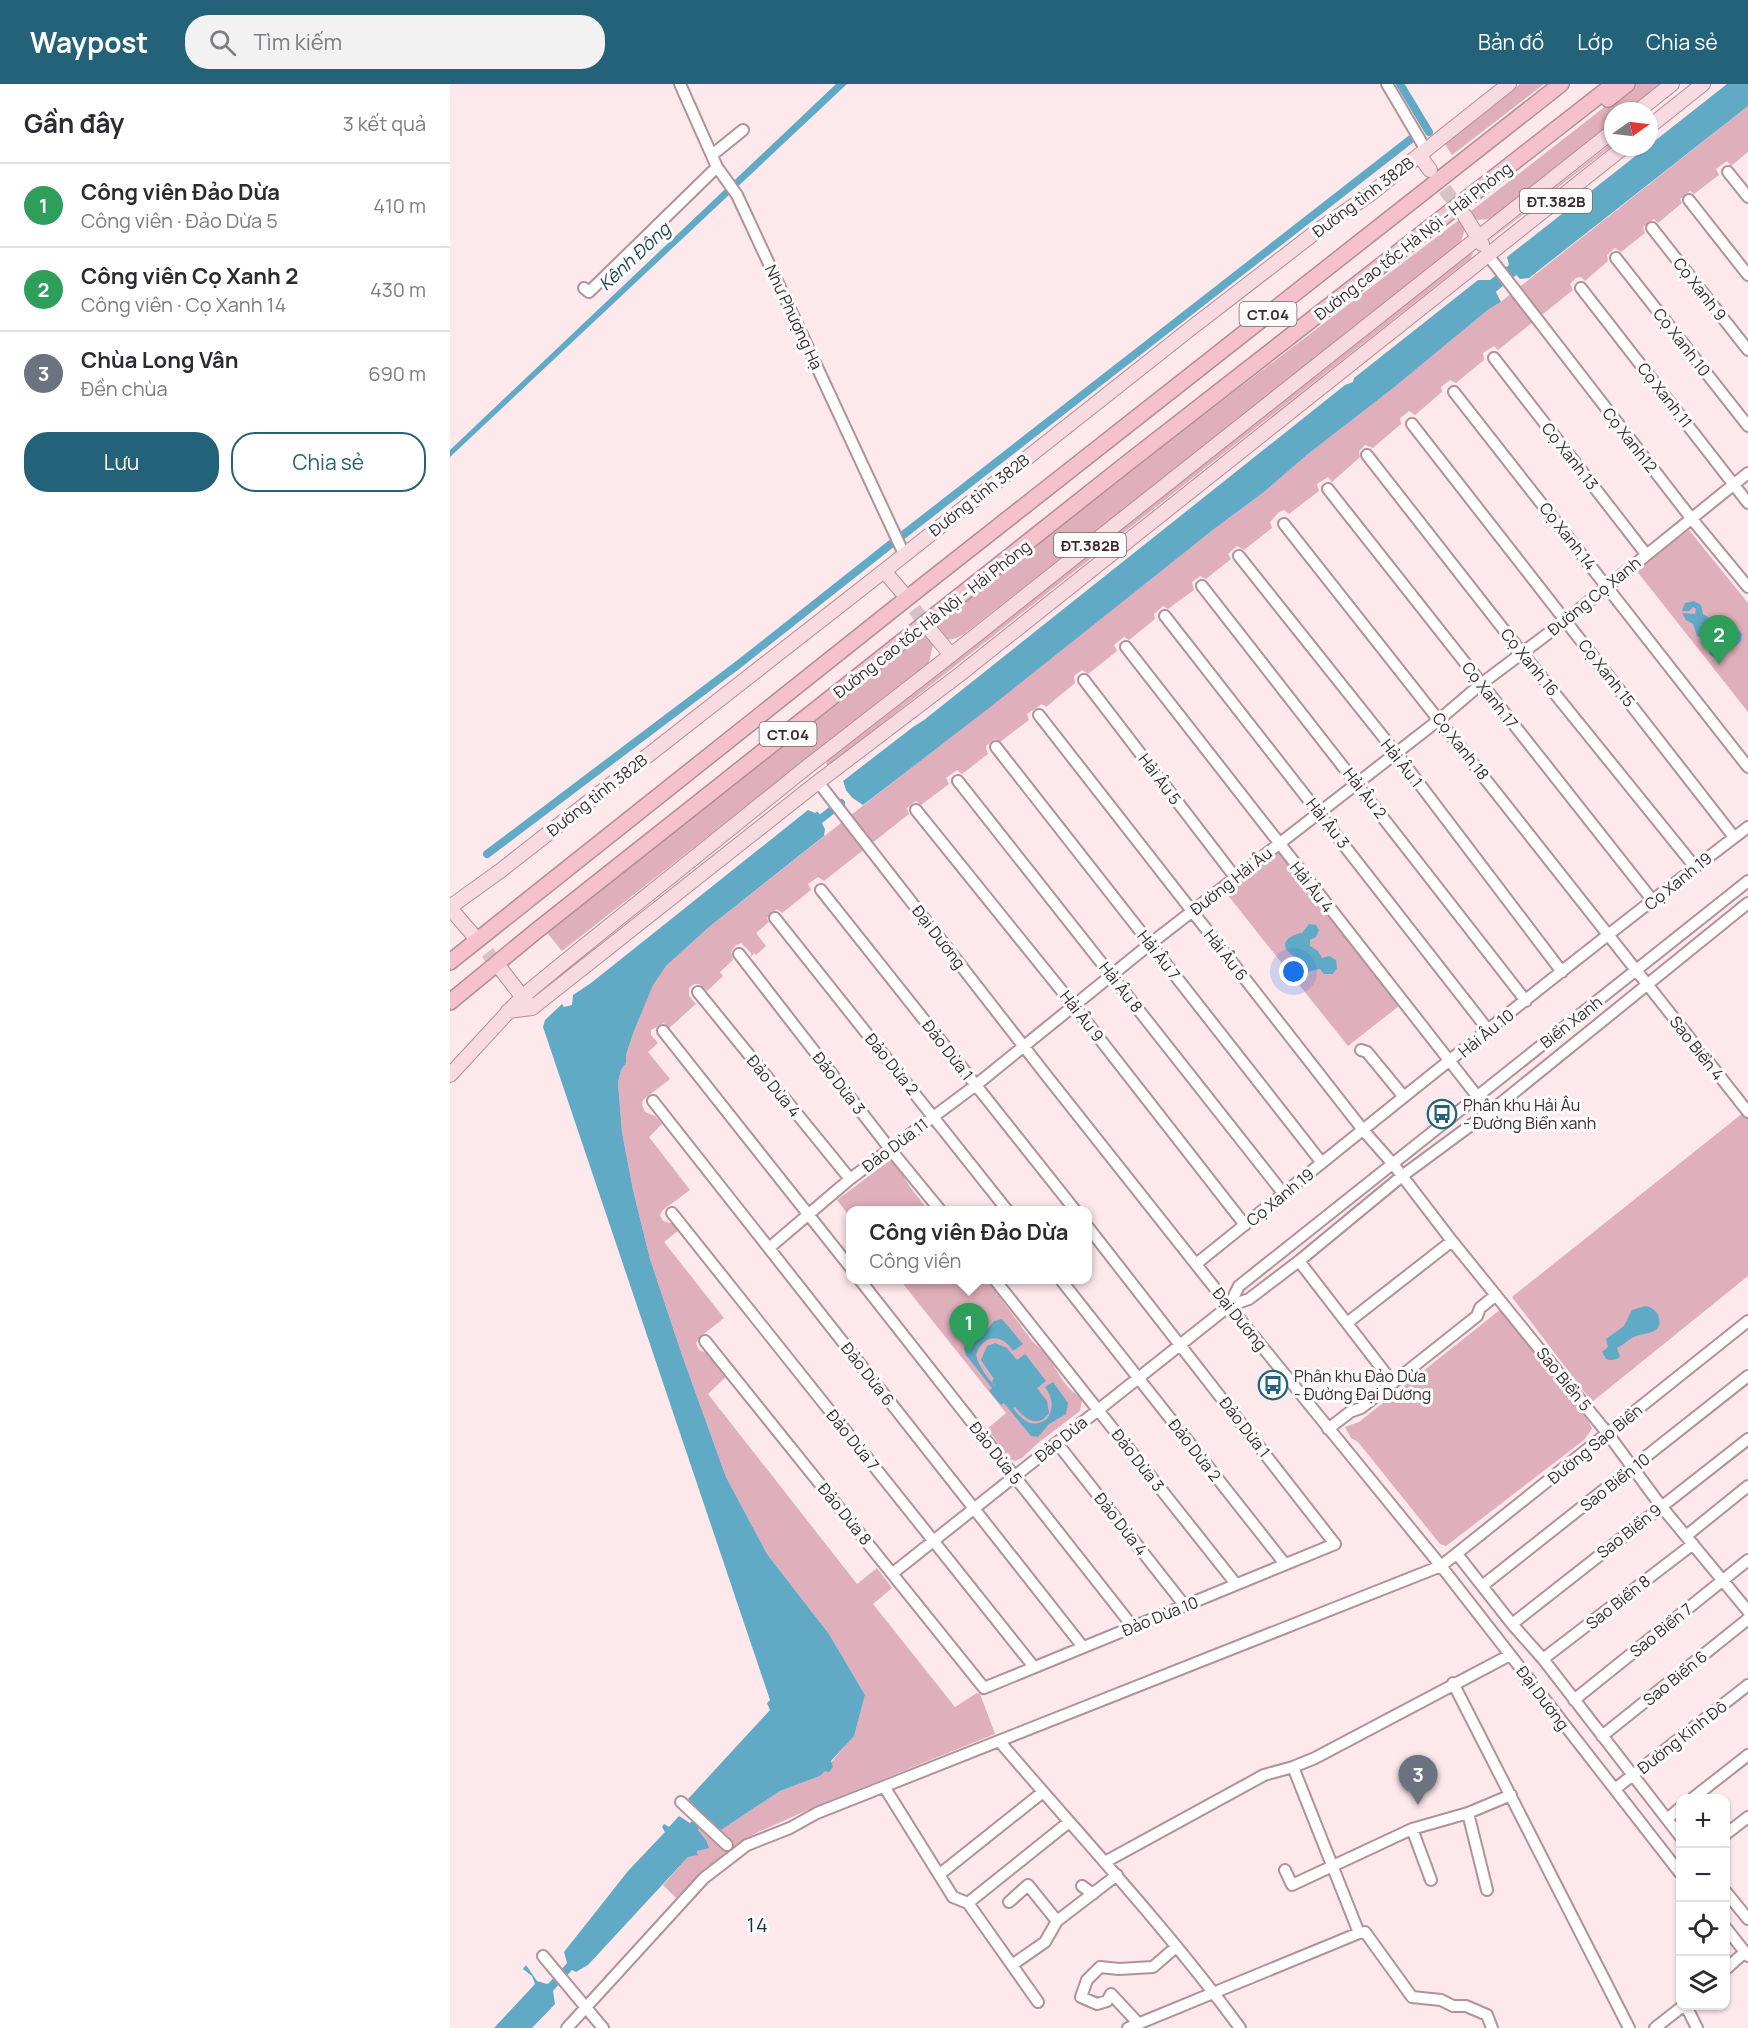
<!DOCTYPE html>
<html lang="vi">
<head>
<meta charset="utf-8">
<style>
  :root { --surface:#fff; --page:#f2f2f3; --text:#2b2b33; --muted:#7c7c81; --line:#e1e1e2; --accent:#236278 }
  body { margin:0; font-family:Manrope,sans-serif; background:var(--page); color:var(--text) }
  .controls { position:absolute; right:18px; bottom:18px; display:grid; overflow:hidden; border-radius:12px; box-shadow:0 2px 4px #0004 }
  .controls button { width:54px; height:54px; display:grid; place-items:center; padding:0; border:0; border-bottom:2px solid var(--line); background:var(--surface); color:var(--text); font:30px sans-serif }
  .compass { position:absolute; left:1154px; top:18px; width:54px; height:54px; border-radius:50%; background:var(--surface); box-shadow:0 2px 4px #0004; rotate:76deg }
  .you { position:absolute; left:844px; top:888px; width:21px; height:21px; margin:-15px; border:4px solid #fff; border-radius:50%; background:#1a73e8; box-shadow:0 0 0 9px #1a73e833 }
  .badge { display:grid; place-items:center; width:39px; height:39px; border-radius:50%; background:var(--accent); color:#fff; font-size:20px; font-weight:700 }
  .pin { position:absolute; translate:-50% -50px; filter:drop-shadow(0 2px 3px #0008) }
  .pin::after { content:''; position:absolute; top:32px; width:21px; height:18px; background:inherit; clip-path:polygon(0 0,100% 0,50% 100%) }
  .popup { position:absolute; left:396px; top:1122px; width:246px; height:78px; box-sizing:border-box; display:grid; place-content:center; border-radius:12px; background:var(--surface); filter:drop-shadow(0 2px 4px #0005); font-size:20px; white-space:nowrap; color:var(--muted) }
  .popup b { font-size:22px; color:var(--text) }
  .popup::after { content:''; position:absolute; left:50%; top:100%; margin-left:-12px; border:12px solid transparent; border-top-color:var(--surface) }
  .list { margin:0; padding:0; list-style:none }
  h2 { display:flex; justify-content:space-between; align-items:center; height:78px; margin:0; padding:0 24px; font-size:26px }
  h2 small { font-size:20px; font-weight:400; color:var(--muted) }
  .list li { display:grid; grid-template-columns:39px 1fr auto; gap:18px; align-items:center; box-sizing:border-box; height:84px; padding:0 24px; border-top:2px solid var(--line) }
  .list b { display:block; font-size:22px; white-space:nowrap }
  .list p { margin:0; font-size:20px; white-space:nowrap; color:var(--muted) }
  .list em { font-size:20px; font-style:normal; color:var(--muted) }
  .actions { display:flex; gap:12px; padding:18px 24px }
  .actions a { flex:1; padding:14px 0; border:2px solid var(--accent); border-radius:24px; text-align:center; font-size:21px; color:var(--accent) }
  .actions .main { background:var(--accent); color:#fff }
  .icon { flex:none; width:33px; height:33px; fill:none; stroke:currentColor; stroke-width:2; stroke-linecap:round; stroke-linejoin:round }
  .map { position:relative; flex:none; width:1298px; height:1944px; overflow:hidden }
  header { display:flex; align-items:center; gap:36px; box-sizing:border-box; height:84px; padding:0 30px; background:var(--accent); color:#fff }
  header strong { font-size:28px }
  nav { display:flex; gap:33px; margin-inline-start:auto; font-size:21px }
  .search { width:420px; height:54px; background:var(--page); display:flex; align-items:center; gap:15px; box-sizing:border-box; padding:0 21px; border-radius:24px; color:var(--muted); font-size:22px }
  main { display:flex }
  aside { flex:1; background:var(--surface) }
  .map>svg:first-child { display:block }
  .green { fill:#dfafbb }
  .water { fill:#61aac6 }
  .pier { fill:#fde8ec }
  .lines { fill:none; stroke-linecap:round; stroke-linejoin:round }
  .canal { stroke:#61aac6; stroke-width:8 }
  .major-tunnel { stroke:#d6c3c6; stroke-width:14; stroke-dasharray:14 7; stroke-linecap:butt }
  .minor-casing { stroke:#b19299; stroke-width:14 }
  .major-casing { stroke:#b38d96; stroke-width:16 }
  .highway-casing { stroke:#b38d96; stroke-width:18 }
  .minor { stroke:#fff; stroke-width:10 }
  .major { stroke:#f8dae1; stroke-width:14 }
  .highway { stroke:#f4c1cd; stroke-width:15 }
  .labels { text-anchor:middle; dominant-baseline:central; stroke-width:6; stroke-linejoin:round; paint-order:stroke }
  .shield { fill:#fbfbfb; stroke:#746b6d; stroke-width:1.5 }
  .shield-label { font-size:15px; font-weight:bold; fill:#3a2d30 }
  .street-label { font-size:16px; fill:#3a2d30; stroke:#fbfbfb }
  .poi-label { font-size:16px; fill:#3a2d30; stroke:#fbfbfb; text-anchor:start }
  .water-label { font-size:18px; font-style:italic; fill:#1d3f4c; stroke:#fbfbfb }
  .quarter-label { font-size:20px; letter-spacing:1.5px; fill:#14313c; stroke:#fbfbfb }
</style>
</head>
<body>
<header>
<strong>Waypost</strong>
<div class="search"><svg class="icon" aria-label="search" viewBox="0 0 24 24"><circle cx="10" cy="10" r="6"/><path d="M15 15l6 6"/></svg>Tìm kiếm</div>
<nav><a>Bản đồ</a><a>Lớp</a><a>Chia sẻ</a></nav>
</header>
<main>
<aside>
<h2>Gần đây<small>3 kết quả</small></h2>
<ul class="list">
<li><span class="badge" style="background:#2e9e5b">1</span><div><b>Công viên Đảo Dừa</b><p>Công viên · Đảo Dừa 5</p></div><em>410 m</em></li>
<li><span class="badge" style="background:#2e9e5b">2</span><div><b>Công viên Cọ Xanh 2</b><p>Công viên · Cọ Xanh 14</p></div><em>430 m</em></li>
<li><span class="badge" style="background:#6b7280">3</span><div><b>Chùa Long Vân</b><p>Đền chùa</p></div><em>690 m</em></li>
</ul>
<div class="actions"><a class="main">Lưu</a><a>Chia sẻ</a></div>
</aside>
<div class="map">
<svg width="1298" height="1944" viewBox="0 0 1298 1944">
  <rect width="100%" height="100%" fill="#fde8ec"/>
  <path class="green" d="M1070 0H1094L1002 71 995 60Z
    M1184 0H1216L1181 27H1163V41L1042 135 1027 136 1016 131Z
    M1298 22V68L1281 82 1277 77 1266 85 1269 91 1244 110 1240 107 1230 115 1232 119 1208 139 1204 135 1193 143 1195 149 1171 168 1165 164 1157 171 1158 177 1135 197 1131 193 1126 194 1120 200 1123 206 1048 266 1044 262 1033 269 1034 276 1006 299 1000 296 991 303 992 308 965 331 959 327 950 334 951 340 923 364 915 361 909 367 910 373 882 398 878 393 867 400 869 407 839 430 834 426 829 428 820 438 822 444 794 466 787 462 778 470 781 475 756 495 750 492 742 498 744 506 718 525 713 522 704 530 705 535 679 556 674 553 664 561 667 567 638 590 632 586 624 592 625 599 596 623 592 620 577 630 579 636 550 658 545 655 537 661 536 664 538 670 512 690 507 686 496 694 499 700 471 721 466 717 457 724 459 730 374 797 368 793 358 800 361 806 332 829 327 825 317 834 319 838 306 849 316 862 306 871 304 869 301 873V869L291 859 285 862 281 868 283 876 270 888 273 892 257 907 249 900H244L239 904V912L246 920 218 945 214 939 201 946V951L208 959 198 968 220 995 193 1016 192 1021 195 1028 205 1032 212 1040 199 1053 240 1106 213 1126 210 1131 213 1137 224 1140 229 1146 214 1158 274 1234 250 1253 246 1259 249 1266 258 1270 277 1292 258 1310 407 1500 427 1484 442 1504 423 1520 505 1623 527 1609 530 1610 545 1650 371 1720 304 1750 269 1776 226 1814 213 1801 238 1773 248 1770 247 1767 254 1765 256 1756 248 1746 257 1735 271 1746 330 1707 370 1692 404 1651 415 1611 379 1550 317 1470 276 1393 232 1271 200 1175 183 1106 172 1048 168 998 171 986 176 979V971L184 947 202 901 216 882 259 843 764 445 814 408 858 370 942 305 1039 225 1048 220Z
    M1163 58V61L1040 156V155Z
    M1013 133 1015 144 1010 161 514 550C495 561 495 554 480 540Z
    M1023 169 1021 174 381 680 377 681 376 680 378 676 1019 170Z
    M1239 446 1298 519V628L1186 486Z
    M475 544 483 561 479 578 112 867 94 845Z
    M829 769 838 777 840 783 949 922 898 962 776 809 825 770Z
    M1298 1025V1192L1142 1318 1062 1213Z
    M439 1077 445 1078 460 1103 478 1126H400V1133L387 1116Z
    M450 1196H537L582 1257C589 1264 597 1269 602 1279 607 1287 611 1295 618 1303 623 1309 628 1310 632 1316L630 1327 588 1359 572 1374 565 1377 560 1375 537 1345 556 1329Z
    M1051 1225 1139 1338 1142 1345 1134 1356 996 1462 990 1460 908 1358 901 1354 895 1343 909 1338Z"/>
  <path class="water" d="M386 0H397L0 373V366Z
    M1277 0H1298V22L1079 194 1070 195 1063 187 1043 202 1051 218 1039 225 942 305 858 370 814 408 764 445 539 624 413 721 401 713 369 734 375 745 374 752 259 843 216 882 203 901 184 947 176 971V979L171 986 168 998 172 1048 183 1106 200 1175 232 1271 276 1393 317 1470 379 1550 415 1611 404 1652 381 1677 383 1683 379 1688 375 1687 370 1692 330 1707 271 1746 257 1735 248 1746 256 1756 259 1764 247 1767 248 1771 238 1773 138 1881 126 1888 122 1886 103 1907 105 1920 82 1944H44L85 1900 82 1892 73 1885 76 1881 87 1897 97 1900 99 1899 117 1879 114 1868 178 1787 215 1748 212 1743 214 1740 219 1743 229 1732 240 1739 251 1729 238 1715 320 1626 317 1619 320 1616 93 943 95 936 112 920 114 923 122 921 123 911 141 899 358 726 365 729 396 706 393 697 463 643 474 636 895 301 903 298 904 294 1028 196H1040L1059 181 1057 173Z
    M1244 517 1251 521 1253 530 1261 535 1262 542H1268L1274 549 1280 543 1287 544 1292 550 1291 557 1286 562 1276 561 1275 569 1270 574H1265L1260 571C1255 556 1266 559 1247 552L1243 540 1236 536 1232 529 1245 530 1246 525 1243 523 1239 527H1232L1235 519Z
    M859 840 866 841 869 846 866 853 860 856V862L868 867 872 874 879 872 886 876 887 884 883 890H874L870 885 856 888 850 883 849 874C846 872 842 872 840 869 827 859 842 850 852 849Z
    M1196 1222C1202 1224 1208 1227 1209 1234 1213 1252 1191 1248 1182 1254 1175 1258 1175 1260 1167 1264L1170 1273C1166 1276 1161 1277 1156 1275L1152 1268 1158 1263 1156 1255 1174 1242 1182 1226Z
    M552 1235 573 1260 563 1267C552 1249 533 1250 526 1271 529 1283 537 1293 545 1302L542 1297 544 1295 531 1276 537 1262 545 1259 557 1264 567 1276 575 1270 596 1297 587 1304 597 1317 599 1329C588 1345 575 1335 565 1323L563 1324C573 1337 582 1345 597 1335 604 1324 603 1314 595 1303L603 1298 618 1319 616 1330 599 1340 588 1353 581 1352 554 1319 551 1321 539 1307 542 1304 516 1271 514 1264 517 1258 536 1247 544 1237Z"/>
  <path class="pier" d="M393 697 395 705 410 723 401 716 374 735 365 725 392 705 390 699Z"/>
  <g class="lines">
    <path class="canal" d="M950 0 979 48
      M1037 210 1071 182
      M453 451 961 55
      M363 741 391 719
      M37 770 289 580 441 460"/>
    <path class="major-tunnel" d="M982 88 1013 130
      M452 508 477 542
      M24 852 50 884"/>
    <g class="minor-casing">
      <path id="minor" d="M230 0 267 83 287 111 454 470
        M937 0 976 66
        M262 71 293 46
        M1278 88 1298 113
        M1239 116 1298 191
        M1202 144 1298 266
        M1037 170 1241 434 1298 503
        M1166 174 1298 342
        M134 204 139 208 267 83
        M1131 204 1298 419
        M1044 274 1196 470
        M1004 308 1298 683
        M962 340 1284 753
        M917 371 1072 569 1245 783
        M878 405 1203 817
        M834 440 1298 1028
        M789 472 946 669 1112 888
        M752 502 1076 917
        M715 532 1039 947
        M676 563 1027 1012
        M634 596 785 793
        M589 631 913 1046 943 1080 1002 1157 1158 1350 1211 1422 1298 1527
        M546 663 872 1079
        M508 697 833 1109
        M368 698 596 991 779 1222 991 1482 1230 1789
        M466 726 624 922 795 1141
        M371 806 625 1126
        M325 834 557 1126
        M289 870 440 1065 490 1126
        M248 908 400 1095
        M213 947 400 1183
        M911 966 917 968 954 1013
        M203 1017 633 1563
        M222 1129 584 1583
        M319 1164 400 1095 526 1001 700 860 990 635 1031 600 1116 536 1298 389
        M849 1177 943 1299
        M746 1180C929 1033 1111 885 1298 743
        M410 1196 683 1543
        M545 1196 786 1500
        M611 1196 835 1480
        M779 1222 789 1202 1298 797
        M897 1239 1002 1157
        M255 1257 534 1604 885 1460 638 1143
        M878 1345 900 1328 911 1324 1027 1232 1030 1224 1046 1211
        M607 1359 735 1522
        M1236 1452 1298 1402
        M1007 1470 1062 1540 1093 1575 1230 1752
        M443 1489 779 1222 799 1215 849 1177 952 1092 1051 1019 1298 819
        M1032 1502 1298 1292
        M1062 1540 1298 1355
        M1093 1575 1243 1460
        M1003 1599 1179 1944
        M1124 1616 1298 1476
        M1152 1652 1298 1535
        M550 1658C631 1753 716 1843 790 1944
        M843 1683 909 1849
        M435 1704 503 1813 518 1819 588 1918
        M1165 1705 1298 1601
        M1243 1714 1298 1671
        M231 1718 277 1761
        M1018 1729 1037 1806
        M1217 1735 1230 1724
        M962 1745 981 1796
        M1276 1750 1298 1733
        M655 1778 814 1691 843 1683 865 1674 1060 1571
        M835 1786 842 1801 962 1745 1018 1729 1061 1711
        M490 1790 593 1708
        M632 1802 643 1810
        M1276 1808 1298 1835
        M559 1818 578 1801 607 1837 667 1791
        M518 1819 619 1738
        M1276 1844 1298 1872
        M93 1872 153 1944
        M562 1881 595 1858 607 1837
        M1276 1885 1295 1868
        M1236 1922 1247 1944
        M689 1940 661 1910 657 1917 647 1920 631 1913 637 1896 650 1883 669 1885 703 1883 726 1863
        M117 1944 254 1794 297 1761 340 1744 367 1729 991 1482 1298 1237
        M678 1944 909 1849 915 1848 962 1913 991 1916 1003 1922H1016L1037 1931 1042 1944
        M1205 1944 1233 1922"/>
    </g>
    <g class="major-casing">
      <path id="major" d="M1188 27 1222 0
        M1199 43 1253 0
        M969 71 980 86
        M1015 132 1032 160
        M434 487 452 508
        M477 542 501 571
        M0 823 50 787 434 487 740 245 871 144 919 111 1059 0
        M0 824 24 852
        M50 884 78 920
        M58 927 82 924 368 698 509 591 1174 63
        M0 991 73 912 118 875 357 683 501 571 1163 47"/>
    </g>
    <g class="highway-casing">
      <path id="highway" d="M1158 15 1177 0
        M0 878 465 508 1111 0
        M0 918 85 848 675 381 1164 0"/>
    </g>
    <use href="#minor" class="minor"/>
    <use href="#major" class="major"/>
    <use href="#highway" class="highway"/>
  </g>
  <defs>
    <g id="bus-ring" transform="scale(1.5)"><circle r="9.5" fill="#fbfbfb" stroke="#236278" stroke-width="1.5"/><path d="M-5-6H5V4H4V6H2V4H-2V6H-4V4H-5ZM-3.5-4V0h7V-4ZM-3.5 1.2v1.5H-2V1.2ZM2 1.2v1.5H3.5V1.2Z" fill="#236278"/></g>
  </defs>
  <g fill-rule="evenodd">
    <use href="#bus-ring" x="992" y="1030"/>
    <use href="#bus-ring" x="823" y="1301"/>
  </g>
  <g class="labels">
    <g class="shield">
      <rect x="1070" y="105" width="72" height="24" rx="4.5"/>
      <rect x="789.5" y="218" width="57" height="24" rx="4.5"/>
      <rect x="604" y="449" width="72" height="24" rx="4.5"/>
      <rect x="309.5" y="638" width="57" height="24" rx="4.5"/>
    </g>
    <g class="shield-label">
      <text x="1106" y="117">ĐT.382B</text>
      <text x="818" y="230">CT.04</text>
      <text x="640" y="461">ĐT.382B</text>
      <text x="338" y="650">CT.04</text>
    </g>
    <g class="street-label">
      <text transform="translate(913 113) rotate(-37)">Đường tỉnh 382B</text>
      <text transform="translate(963 157) rotate(-38)">Đường cao tốc Hà Nội - Hải Phòng</text>
      <text transform="translate(1250 205) rotate(52)">Cọ Xanh 9</text>
      <text transform="translate(344 233) rotate(65)">Như Phượng Hạ</text>
      <text transform="translate(1232 258) rotate(52)">Cọ Xanh 10</text>
      <text transform="translate(1215 311) rotate(52)">Cọ Xanh 11</text>
      <text transform="translate(1180 356) rotate(52)">Cọ Xanh12</text>
      <text transform="translate(1120 372) rotate(52)">Cọ Xanh 13</text>
      <text transform="translate(529 411) rotate(-38)">Đường tỉnh 382B</text>
      <text transform="translate(1118 452) rotate(52)">Cọ Xanh 14</text>
      <text transform="translate(1144 512) rotate(-39)">Đường Cọ Xanh</text>
      <text transform="translate(482 535) rotate(-38)">Đường cao tốc Hà Nội - Hải Phòng</text>
      <text transform="translate(1080 578) rotate(51)">Cọ Xanh 16</text>
      <text transform="translate(1157 589) rotate(52)">Cọ Xanh 15</text>
      <text transform="translate(1040 611) rotate(52)">Cọ Xanh 17</text>
      <text transform="translate(1011 662) rotate(52)">Cọ Xanh 18</text>
      <text transform="translate(952 679) rotate(52)">Hải Âu 1</text>
      <text transform="translate(710 695) rotate(53)">Hải Âu 5</text>
      <text transform="translate(915 709) rotate(52)">Hải Âu 2</text>
      <text transform="translate(147 711) rotate(-38)">Đường tỉnh 382B</text>
      <text transform="translate(878 739) rotate(52)">Hải Âu 3</text>
      <text transform="translate(781 797) rotate(-38)">Đường Hải Âu</text>
      <text transform="translate(1228 797) rotate(-39)">Cọ Xanh 19</text>
      <text transform="translate(862 803) rotate(52)">Hải Âu 4</text>
      <text transform="translate(489 853) rotate(52)">Đại Dương</text>
      <text transform="translate(709 871) rotate(52)">Hải Âu 7</text>
      <text transform="translate(776 871) rotate(52)">Hải Âu 6</text>
      <text transform="translate(671 903) rotate(52)">Hải Âu 8</text>
      <text transform="translate(632 932) rotate(52)">Hải Âu 9</text>
      <text transform="translate(1121 938) rotate(-38)">Biển Xanh</text>
      <text transform="translate(1036 949) rotate(-39)">Hải Âu 10</text>
      <text transform="translate(1247 964) rotate(52)">Sao Biển 4</text>
      <text transform="translate(498 966) rotate(52)">Đảo Dừa 1</text>
      <text transform="translate(442 980) rotate(51)">Đảo Dừa 2</text>
      <text transform="translate(389 999) rotate(52)">Đảo Dừa 3</text>
      <text transform="translate(324 1002) rotate(51)">Đảo Dừa 4</text>
      <text transform="translate(445 1061) rotate(-37)">Đảo Dừa 11</text>
      <text transform="translate(830 1113) rotate(-39)">Cọ Xanh 19</text>
      <text transform="translate(790 1235) rotate(51)">Đại Dương</text>
      <text transform="translate(418 1290) rotate(52)">Đảo Dừa 6</text>
      <text transform="translate(1114 1295) rotate(51)">Sao Biển 5</text>
      <text transform="translate(795 1343) rotate(52)">Đảo Dừa 1</text>
      <text transform="translate(611 1355) rotate(-39)">Đảo Dừa</text>
      <text transform="translate(403 1356) rotate(51)">Đảo Dừa 7</text>
      <text transform="translate(1145 1360) rotate(-39)">Đường Sao Biển</text>
      <text transform="translate(745 1366) rotate(52)">Đảo Dừa 2</text>
      <text transform="translate(546 1369) rotate(52)">Đảo Dừa 5</text>
      <text transform="translate(688 1376) rotate(52)">Đảo Dừa 3</text>
      <text transform="translate(1165 1398) rotate(-38)">Sao Biển 10</text>
      <text transform="translate(395 1430) rotate(51)">Đảo Dừa 8</text>
      <text transform="translate(671 1440) rotate(52)">Đảo Dừa 4</text>
      <text transform="translate(1179 1447) rotate(-38)">Sao Biển 9</text>
      <text transform="translate(1168 1518) rotate(-38)">Sao Biển 8</text>
      <text transform="translate(710 1532) rotate(-22)">Đảo Dừa 10</text>
      <text transform="translate(1211 1546) rotate(-39)">Sao Biển 7</text>
      <text transform="translate(1225 1594) rotate(-39)">Sao Biển 6</text>
      <text transform="translate(1093 1614) rotate(53)">Đại Dương</text>
      <text transform="translate(1232 1653) rotate(-38)">Đường Kinh Đô</text>
    </g>
    <g class="poi-label">
      <text x="1013" y="1021">Phân khu Hải Âu<tspan x="1013" dy="18">- Đường Biển xanh</tspan></text>
      <text x="844" y="1292">Phân khu Đảo Dừa<tspan x="844" dy="18">- Đường Đại Dương</tspan></text>
    </g>
    <g class="water-label">
      <text transform="translate(184 172) rotate(-43)">Kênh Đông</text>
    </g>
    <g class="quarter-label">
      <text x="308" y="1840">14</text>
    </g>
  </g>
</svg>
<div class="controls">
<button>+</button>
<button>−</button>
<button><svg class="icon" aria-label="locate" viewBox="0 0 24 24"><circle cx="12" cy="12" r="6"/><path d="M12 2v4M12 18v4M2 12h4M18 12h4"/></svg></button>
<button><svg class="icon" aria-label="layers" viewBox="0 0 24 24"><path d="M12 4l9 5-9 5-9-5zM3 14l9 5 9-5"/></svg></button>
</div>
<svg class="compass" viewBox="-18 -18 36 36"><path d="M0-13l5 13h-10z" fill="#e53935"/><path d="M0 13l5-13h-10z" fill="#7c7c81"/></svg>
<div class="you"></div>
<div class="pin badge" style="left:519px;top:1269px;background:#2e9e5b">1</div>
<div class="popup"><b>Công viên Đảo Dừa</b>Công viên</div>
<div class="pin badge" style="left:1269px;top:581px;background:#2e9e5b">2</div>
<div class="pin badge" style="left:968px;top:1721px;background:#6b7280">3</div>
</div>
</main>
</body>
</html>
